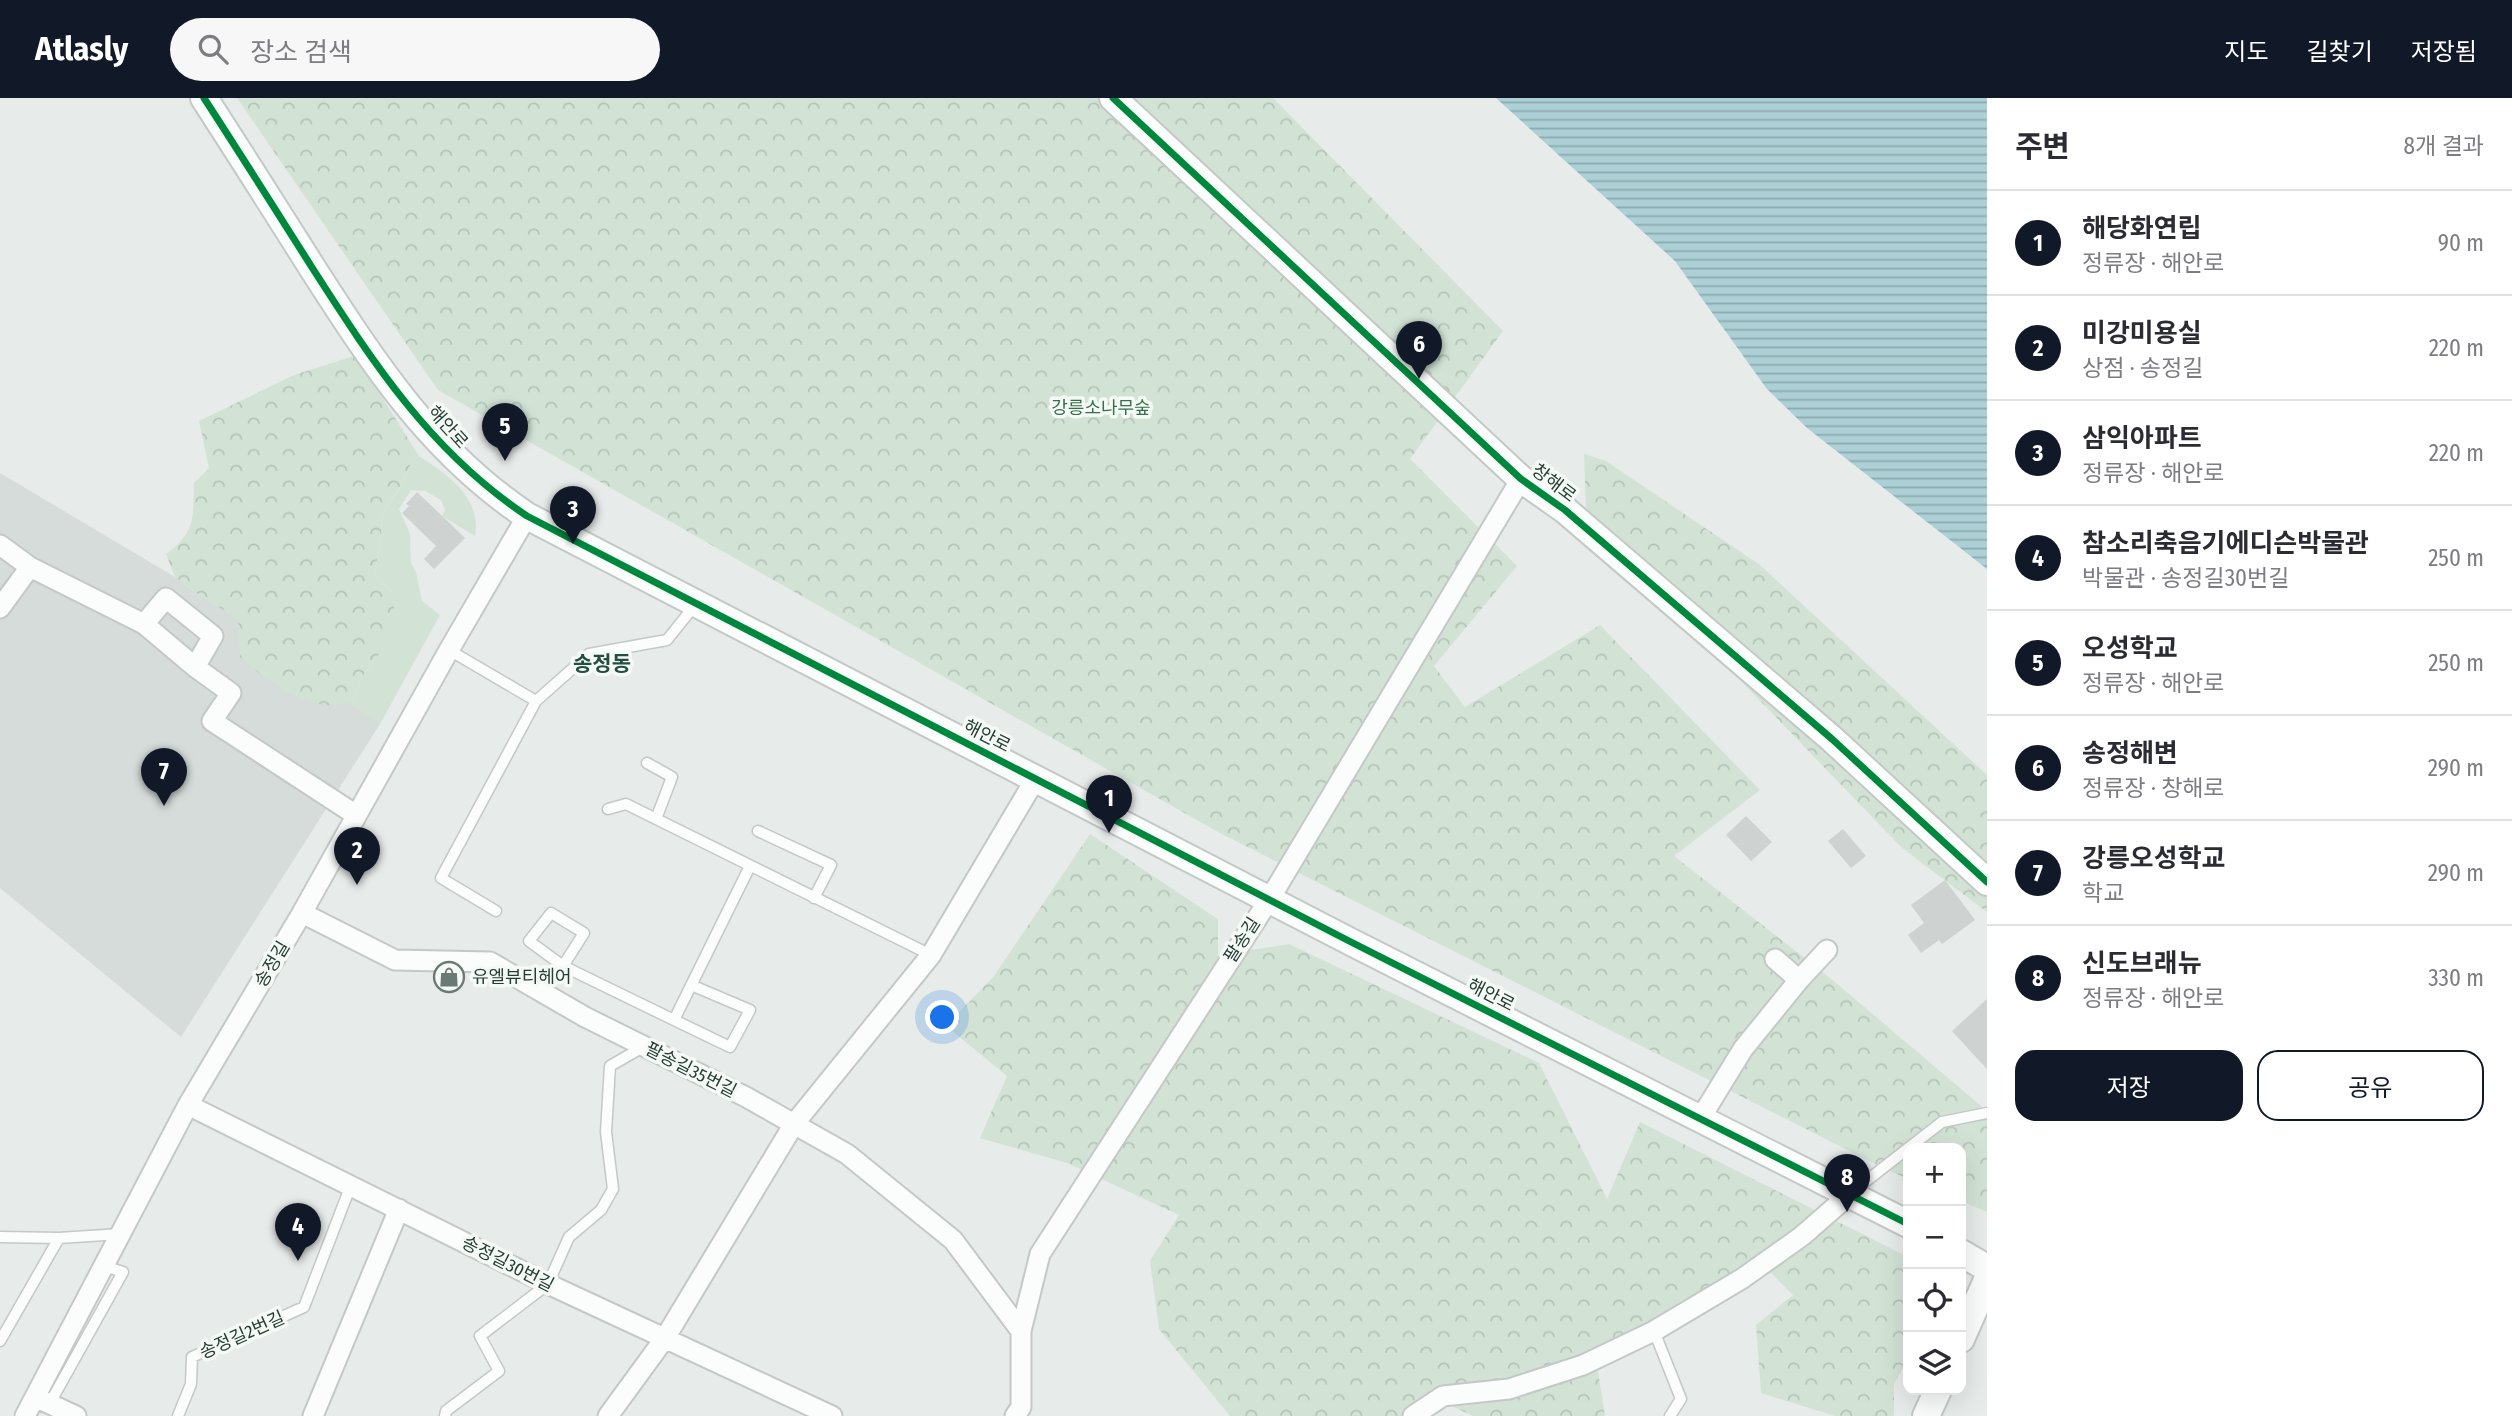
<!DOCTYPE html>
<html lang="ko">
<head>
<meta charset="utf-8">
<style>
  :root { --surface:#fff; --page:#f7f7f7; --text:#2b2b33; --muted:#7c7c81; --line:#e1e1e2; --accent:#111827 }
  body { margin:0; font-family:"Fira Sans Condensed","Noto Sans KR",sans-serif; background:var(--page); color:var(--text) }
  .controls { position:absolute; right:21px; bottom:21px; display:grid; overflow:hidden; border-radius:14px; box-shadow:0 7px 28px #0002 }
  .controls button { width:63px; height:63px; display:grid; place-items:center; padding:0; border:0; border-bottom:2px solid var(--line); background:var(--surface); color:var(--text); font:35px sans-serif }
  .you { position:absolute; left:943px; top:920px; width:24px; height:24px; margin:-18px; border:5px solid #fff; border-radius:50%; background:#1a73e8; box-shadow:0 0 0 10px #1a73e833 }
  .badge { display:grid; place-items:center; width:46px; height:46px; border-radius:50%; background:var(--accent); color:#fff; font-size:23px; font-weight:700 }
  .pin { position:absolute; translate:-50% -58px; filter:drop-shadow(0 2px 4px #0008) }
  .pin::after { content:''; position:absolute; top:37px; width:24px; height:21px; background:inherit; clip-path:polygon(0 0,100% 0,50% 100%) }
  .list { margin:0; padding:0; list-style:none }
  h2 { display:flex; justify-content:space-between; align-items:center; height:91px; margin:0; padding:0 28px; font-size:30px }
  h2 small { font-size:23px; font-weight:400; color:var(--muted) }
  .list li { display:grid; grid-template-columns:46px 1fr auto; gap:21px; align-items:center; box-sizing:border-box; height:105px; padding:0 28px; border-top:2px solid var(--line) }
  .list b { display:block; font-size:26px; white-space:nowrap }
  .list p { margin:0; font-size:23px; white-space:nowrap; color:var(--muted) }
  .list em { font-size:23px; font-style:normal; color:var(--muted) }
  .actions { display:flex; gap:14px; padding:21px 28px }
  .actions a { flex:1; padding:16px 0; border:2px solid var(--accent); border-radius:21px; text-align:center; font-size:24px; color:var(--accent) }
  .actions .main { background:var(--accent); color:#fff }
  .icon { flex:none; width:38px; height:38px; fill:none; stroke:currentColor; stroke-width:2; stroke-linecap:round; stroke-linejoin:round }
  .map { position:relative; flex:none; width:1987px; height:1318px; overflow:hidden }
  header { display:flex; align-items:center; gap:42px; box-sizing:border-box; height:98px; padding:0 35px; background:var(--accent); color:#fff }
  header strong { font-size:33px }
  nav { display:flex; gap:38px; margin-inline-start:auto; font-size:24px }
  .search { width:490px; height:63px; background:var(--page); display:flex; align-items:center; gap:18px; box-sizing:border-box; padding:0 24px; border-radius:38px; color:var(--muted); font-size:26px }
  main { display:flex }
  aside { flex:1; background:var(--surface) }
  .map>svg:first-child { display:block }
  .built { fill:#d5dcd9 }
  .green { fill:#d2e3d6 }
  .forest { fill:url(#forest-crowns) }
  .water { fill:url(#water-rules) }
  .building { fill:#ced2d0 }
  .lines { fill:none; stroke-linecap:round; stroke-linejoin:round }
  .lane-casing { stroke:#c4c8c6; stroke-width:13 }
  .street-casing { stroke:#c4c8c6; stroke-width:23 }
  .secondary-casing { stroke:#c3c9c6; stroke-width:30 }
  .lane { stroke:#fbfcfc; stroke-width:10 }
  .street { stroke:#fbfcfc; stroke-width:19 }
  .secondary { stroke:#fbfcfc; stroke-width:26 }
  .cycleway-casing { stroke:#f6faf7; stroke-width:11 }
  .cycleway { stroke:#00873e; stroke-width:7 }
  .labels { text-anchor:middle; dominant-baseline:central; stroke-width:7; stroke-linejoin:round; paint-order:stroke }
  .park-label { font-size:18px; fill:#347049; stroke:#f6faf7 }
  .street-label { font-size:18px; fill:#263d36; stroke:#f6faf7 }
  .poi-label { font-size:18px; fill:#263d36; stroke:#f6faf7; text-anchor:start }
  .quarter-label { font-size:21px; font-weight:bold; fill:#234e42; stroke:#f6faf7 }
</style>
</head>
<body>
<header>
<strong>Atlasly</strong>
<div class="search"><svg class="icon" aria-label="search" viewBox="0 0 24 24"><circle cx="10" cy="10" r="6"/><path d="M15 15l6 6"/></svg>장소 검색</div>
<nav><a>지도</a><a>길찾기</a><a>저장됨</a></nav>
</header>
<main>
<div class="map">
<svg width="1987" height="1318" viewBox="0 0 1987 1318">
  <defs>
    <pattern id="forest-crowns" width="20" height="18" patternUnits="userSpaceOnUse" patternTransform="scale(1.75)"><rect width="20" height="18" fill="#d2e3d6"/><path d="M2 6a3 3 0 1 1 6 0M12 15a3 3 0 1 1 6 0" fill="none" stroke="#b4c4b8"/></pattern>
    <pattern id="water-rules" width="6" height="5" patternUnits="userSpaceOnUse" patternTransform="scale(1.75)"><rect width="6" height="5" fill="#acd0d5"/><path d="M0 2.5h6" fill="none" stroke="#8caaae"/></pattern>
  </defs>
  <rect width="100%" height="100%" fill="#e7ebe9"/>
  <path class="built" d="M0 375 175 479 193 493 238 521 240 534 353 603 380 626 181 939 0 790Z"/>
  <path class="green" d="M419 358C447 376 482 400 475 438L442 418 445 412 441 402 425 393 411 392 399 411 410 436 411 465 416 474 422 503 440 517 380 626 348 604 353 603 361 580 383 551 394 496 374 477 381 442 382 416 399 391 412 364Z"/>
  <path class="forest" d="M237 0H1273L1503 233 1410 361 1517 468 1434 568 1465 609 1600 527 1760 692 1674 758 1829 879 1987 1013V1114L1961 1103V1050H1908V1081L1881 1069 1218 734 438 292Z
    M354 258 363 269 419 358 412 364 400 389 382 416 381 442 374 477 394 496V521L383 551 361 580 353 603C344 604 334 608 326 607 293 603 264 580 240 559L238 521 193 493 175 479 166 456C196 434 193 420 194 385L209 370 199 323 294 277Z
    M1584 356 1606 363 1760 467 1987 677V814L1902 750 1739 581 1675 494 1586 412Z
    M1090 736 1218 821V857L1289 846 1539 965 1607 1101 1640 1024 1908 1159V1262L1894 1286V1318H1835L1761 1295 1756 1227 1793 1197 1768 1172 1596 1261 1605 1318H1473L1443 1304 1418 1318H1230L1159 1231 1150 1163 1179 1117 1067 1065 980 1040 1007 978 946 928 994 878Z"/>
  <path class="water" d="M1496 0H1987V471L1807 330 1767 291 1675 163Z"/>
  <path class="building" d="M417 394 465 440 434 471 424 461 436 448 402 415 409 408 406 406Z
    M1746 718 1772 744 1751 763 1726 737Z
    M1843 731 1866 758 1851 770 1828 743Z
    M1945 782 1975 822 1942 846 1939 842 1921 855 1908 837 1924 825 1911 807Z
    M1987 901V971L1952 933Z"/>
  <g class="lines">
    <g class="lane-casing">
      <path id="lane" d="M449 552 536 603 441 780 496 813
        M536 603 589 556 667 542 695 507
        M647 665 672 679 656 721
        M608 711 626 706 931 857
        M758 733 831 767 814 800
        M563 868 529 843 551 815 584 835 563 868 674 922 750 768
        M674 922 730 949 750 912 691 887
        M1852 1094 1942 1024 1987 1015
        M0 1139 59 1140
        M1654 1233 1681 1301 1670 1318
        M0 1243 59 1140 120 1136
        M50 1305 123 1174 104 1168
        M178 1318 191 1286 192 1259 304 1209 351 1087
        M445 1318 446 1313 499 1273 480 1238 548 1186 569 1139 601 1112 613 1091 606 1034 610 968 643 949"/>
    </g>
    <g class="street-casing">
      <path id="street" d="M0 447 30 469 144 526
        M0 510 30 469
        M195 569 144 526 166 500 213 538 195 569 231 595 212 623 356 717
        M302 815 395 862 490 864 585 919 746 999 847 1056 953 1142 1021 1233
        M1799 882 1827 852
        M188 1007 548 1186 832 1318
        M1700 1021 1743 951 1799 882 1775 861
        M35 1299 76 1318
        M25 1318 188 1007 302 815 449 552 527 418
        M313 1318 399 1111
        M608 1318 665 1240 794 1026 931 857 1036 680
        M1015 1318 1021 1309V1233L1040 1156 1269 802 1521 381
        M1413 1318 1443 1298 1509 1291 1583 1267 1654 1233 1743 1180 1802 1138 1850 1096"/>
    </g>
    <g class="secondary-casing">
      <path id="secondary" d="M204 0C241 57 277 114 313 171 374 266 431 354 527 418L1351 844 1908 1126
        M1113 0 1521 381 1565 412 1832 641 1987 784
        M1961 1155 1987 1170
        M1961 1241 1987 1182
        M1926 1318 1938 1292"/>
    </g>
    <use href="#lane" class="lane"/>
    <use href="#street" class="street"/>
    <use href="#secondary" class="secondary"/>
    <g class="cycleway-casing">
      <path id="cycleway" d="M204 0C241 57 277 114 313 171 374 266 431 354 527 418L1351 844 1908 1126
        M1113 0 1521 381 1565 412 1832 641 1987 784"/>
    </g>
    <use href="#cycleway" class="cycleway"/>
  </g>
  <defs>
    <g id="shop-ring" transform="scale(1.575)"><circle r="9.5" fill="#f6faf7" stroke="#6a7a75" stroke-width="1.5"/><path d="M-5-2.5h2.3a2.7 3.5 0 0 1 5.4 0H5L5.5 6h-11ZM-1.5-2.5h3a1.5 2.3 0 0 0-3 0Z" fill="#6a7a75"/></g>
  </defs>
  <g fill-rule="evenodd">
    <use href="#shop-ring" x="449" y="879"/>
  </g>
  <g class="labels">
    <g class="park-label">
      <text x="1101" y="310">강릉소나무숲</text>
    </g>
    <g class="street-label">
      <text transform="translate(448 329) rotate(48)">해안로</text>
      <text transform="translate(1554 385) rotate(37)">창해로</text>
      <text transform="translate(987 638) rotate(27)">해안로</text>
      <text transform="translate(1242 842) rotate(-57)">팔송길</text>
      <text transform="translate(272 866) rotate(-59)">송정길</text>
      <text transform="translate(1491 897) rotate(27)">해안로</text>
      <text transform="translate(691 972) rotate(27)">팔송길35번길</text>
      <text transform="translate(508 1166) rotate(27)">송정길30번길</text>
      <text transform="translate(242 1237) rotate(-24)">송정길2번길</text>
    </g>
    <g class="poi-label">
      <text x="472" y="879">유엘뷰티헤어</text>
    </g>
    <g class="quarter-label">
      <text x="602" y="566">송정동</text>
    </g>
  </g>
</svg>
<div class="controls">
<button>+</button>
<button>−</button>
<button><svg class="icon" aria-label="locate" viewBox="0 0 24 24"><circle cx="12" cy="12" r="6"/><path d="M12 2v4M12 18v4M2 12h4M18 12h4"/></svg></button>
<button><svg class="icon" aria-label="layers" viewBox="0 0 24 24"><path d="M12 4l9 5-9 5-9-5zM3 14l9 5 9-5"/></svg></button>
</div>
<div class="you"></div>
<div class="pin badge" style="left:1109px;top:735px">1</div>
<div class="pin badge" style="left:357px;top:787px">2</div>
<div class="pin badge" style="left:573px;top:446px">3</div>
<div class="pin badge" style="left:298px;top:1163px">4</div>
<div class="pin badge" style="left:505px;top:363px">5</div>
<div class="pin badge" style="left:1419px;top:281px">6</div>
<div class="pin badge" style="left:164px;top:708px">7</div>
<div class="pin badge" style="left:1847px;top:1114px">8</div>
</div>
<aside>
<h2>주변<small>8개 결과</small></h2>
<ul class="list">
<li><span class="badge">1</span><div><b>해당화연립</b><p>정류장 · 해안로</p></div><em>90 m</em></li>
<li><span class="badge">2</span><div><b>미강미용실</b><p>상점 · 송정길</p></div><em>220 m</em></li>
<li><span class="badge">3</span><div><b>삼익아파트</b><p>정류장 · 해안로</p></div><em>220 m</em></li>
<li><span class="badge">4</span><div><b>참소리축음기에디슨박물관</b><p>박물관 · 송정길30번길</p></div><em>250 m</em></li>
<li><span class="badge">5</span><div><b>오성학교</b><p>정류장 · 해안로</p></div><em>250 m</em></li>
<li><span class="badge">6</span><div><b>송정해변</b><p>정류장 · 창해로</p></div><em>290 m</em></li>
<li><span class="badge">7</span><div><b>강릉오성학교</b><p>학교</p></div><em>290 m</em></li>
<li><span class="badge">8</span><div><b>신도브래뉴</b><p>정류장 · 해안로</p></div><em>330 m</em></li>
</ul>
<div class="actions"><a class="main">저장</a><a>공유</a></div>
</aside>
</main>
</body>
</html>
